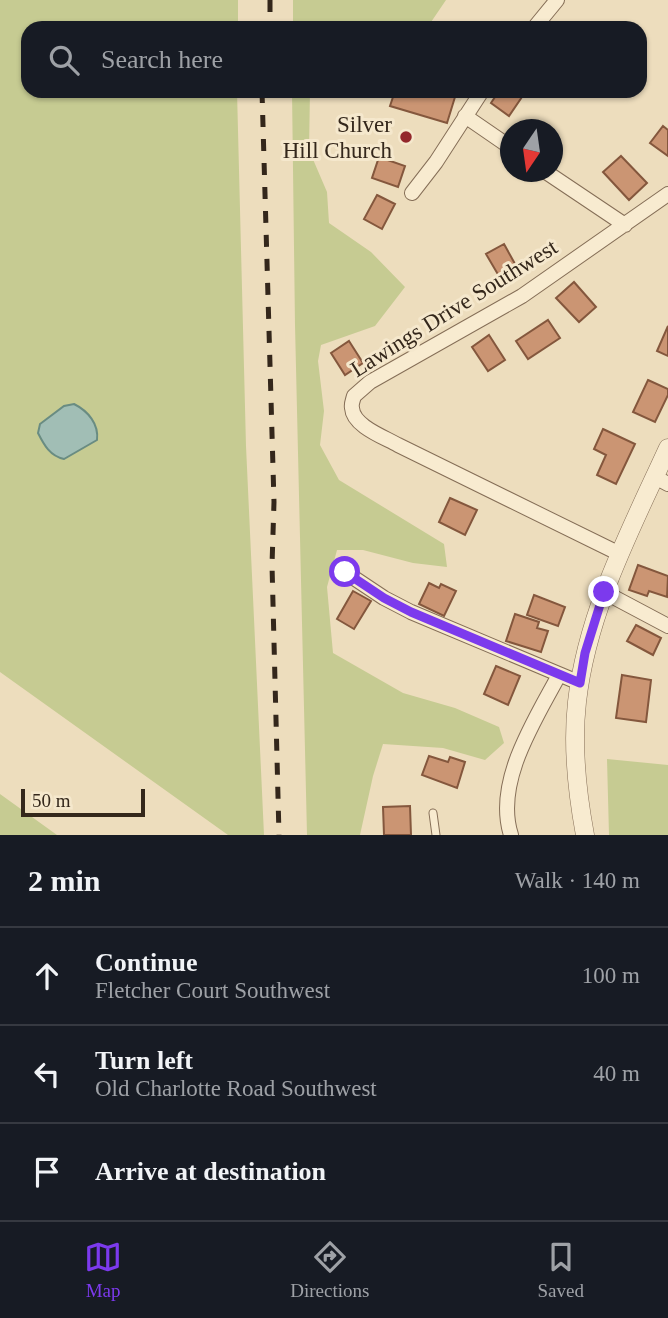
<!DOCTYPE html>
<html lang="en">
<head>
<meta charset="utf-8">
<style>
  :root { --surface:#171b24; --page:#242831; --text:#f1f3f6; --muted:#9ea1a6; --line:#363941; --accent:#7c3aed }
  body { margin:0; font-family:"Times New Roman",serif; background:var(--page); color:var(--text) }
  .compass { position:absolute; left:500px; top:119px; width:63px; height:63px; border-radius:50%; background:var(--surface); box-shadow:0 2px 5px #0004; rotate:193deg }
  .scale { position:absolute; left:21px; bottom:18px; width:124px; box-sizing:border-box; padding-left:7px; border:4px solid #34271b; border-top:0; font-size:19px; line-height:24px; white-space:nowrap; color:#34271b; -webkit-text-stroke:5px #f5e8cd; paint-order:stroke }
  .stop { position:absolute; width:21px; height:21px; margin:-16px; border:5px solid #7c3aed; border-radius:50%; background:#fff }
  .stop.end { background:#7c3aed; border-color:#fff; box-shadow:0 2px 7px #0008 }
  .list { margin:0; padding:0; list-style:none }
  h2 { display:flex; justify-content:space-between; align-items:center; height:91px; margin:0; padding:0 28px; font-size:30px }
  h2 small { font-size:23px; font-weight:400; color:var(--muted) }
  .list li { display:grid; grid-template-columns:46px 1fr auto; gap:21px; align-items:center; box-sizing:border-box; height:98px; padding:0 28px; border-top:2px solid var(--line) }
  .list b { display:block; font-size:26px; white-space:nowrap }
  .list p { margin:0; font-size:23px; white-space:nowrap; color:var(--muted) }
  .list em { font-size:23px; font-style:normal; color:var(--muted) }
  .icon { flex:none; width:38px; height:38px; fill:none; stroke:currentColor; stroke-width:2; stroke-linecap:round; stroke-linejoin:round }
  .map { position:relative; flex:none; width:668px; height:835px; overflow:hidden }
  .search { position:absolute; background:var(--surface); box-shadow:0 2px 5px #0004; left:21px; right:21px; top:21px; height:77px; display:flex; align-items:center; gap:18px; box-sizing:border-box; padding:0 24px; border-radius:21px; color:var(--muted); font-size:26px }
  .sheet { height:385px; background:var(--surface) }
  nav { display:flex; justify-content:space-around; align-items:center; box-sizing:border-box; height:98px; border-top:2px solid var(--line); background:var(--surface); font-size:19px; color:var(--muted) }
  nav a { display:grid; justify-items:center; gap:4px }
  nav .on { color:var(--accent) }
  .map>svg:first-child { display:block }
  .green { fill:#c6cb92 }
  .water { fill:#a1beb5; stroke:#698c82; stroke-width:2 }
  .building { fill:#cb9573; stroke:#84573d; stroke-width:2 }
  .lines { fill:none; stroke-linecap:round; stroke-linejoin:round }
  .service-casing { stroke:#856e57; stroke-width:9 }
  .minor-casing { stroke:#856e57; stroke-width:16 }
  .tertiary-casing { stroke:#856e57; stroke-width:19 }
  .service { stroke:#f8ebd0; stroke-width:7 }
  .minor { stroke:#f8ebd0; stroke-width:14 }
  .tertiary { stroke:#f8ebd0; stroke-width:18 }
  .rail { stroke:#34271b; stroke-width:5; stroke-dasharray:12 12; stroke-linecap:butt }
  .route { stroke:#7c3aed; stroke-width:9 }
  .poi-dot { fill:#93272b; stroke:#f5e8cd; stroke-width:2.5 }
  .labels { text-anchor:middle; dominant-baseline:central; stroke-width:6; stroke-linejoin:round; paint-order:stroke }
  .poi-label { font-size:23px; fill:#34271b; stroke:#f5e8cd; text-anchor:end }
  .street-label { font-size:23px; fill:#34271b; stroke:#f5e8cd }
</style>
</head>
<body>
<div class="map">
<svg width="668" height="835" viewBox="0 0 668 835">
  <rect width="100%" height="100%" fill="#edddbd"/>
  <path class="green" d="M0 0H238V28H28V91H237L246 446 264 835H228L0 672Z
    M293 0H446L427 28H293Z
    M292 91H310L309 150 327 192 329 223 371 252 405 287 375 326 321 345 318 361 324 411 320 445 339 480 444 544 447 567 413 563 363 550H337L327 587 333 653 403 693 455 708 499 727 504 743 485 760 443 748 383 744 373 776 360 835H307L295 325Z
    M607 759 668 765V835H609Z
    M0 794 57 835H0Z"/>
  <path class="water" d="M74 404C88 411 99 424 97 440L64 459C50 456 44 445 38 433L40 424 64 406Z"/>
  <path class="building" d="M395 91H436L455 97 447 123 390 106Z
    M499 91H526L509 116 491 103Z
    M663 126 668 130V156L650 143Z
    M621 156 647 183 629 200 603 172Z
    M379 157 405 166 398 187 372 178Z
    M377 195 395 204 382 229 364 219Z
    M504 244 520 273 503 283 486 254Z
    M574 282 596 307 579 322 556 298Z
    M548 320 560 338 528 359 516 341Z
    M668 326V356L657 351Z
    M489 335 505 360 488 371 472 347Z
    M349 341 363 363 345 375 331 353Z
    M648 380 668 389V395L655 422 633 412Z
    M603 429 635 444 616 484 597 475 606 455 594 449Z
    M450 498 477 510 465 535 439 522Z
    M638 565 668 576 667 597 649 591 647 596 629 590Z
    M429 583 439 588 441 584 456 591 444 616 419 604Z
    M353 591 371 601 354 629 337 619Z
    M534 595 565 607 558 626 527 615Z
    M515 614 539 622 537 628 548 631 541 652 506 641Z
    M636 625 661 638 653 655 627 641Z
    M496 666 520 676 508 705 484 694Z
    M622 675 651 680 646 722 616 718Z
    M429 756 448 762 450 757 465 762 457 788 422 775Z
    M410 806 411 835H384L383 807Z"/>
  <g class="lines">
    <g class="service-casing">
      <path id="service" d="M433 813 436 835"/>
    </g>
    <g class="minor-casing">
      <path id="minor" d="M534 28 557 0
        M465 116 510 147
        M546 172 625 225
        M412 193 436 162 482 91
        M655 477 668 484
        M620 554 398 445C384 437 353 426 352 408 351 404 353 400 354 396L370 382 522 296 668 194
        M345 572 384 598 411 612 580 683
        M604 592 668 626
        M511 835C494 782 535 720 559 675"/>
    </g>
    <g class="tertiary-casing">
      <path id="tertiary" d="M585 835C577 792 572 746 577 702 587 612 631 529 668 448"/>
    </g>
    <use href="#service" class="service"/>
    <use href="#minor" class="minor"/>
    <use href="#tertiary" class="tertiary"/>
    <path class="rail" d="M270 0V28
      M262 91 274 502 272 565 279 835"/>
  </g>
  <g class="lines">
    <path class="route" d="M345 572 384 598 411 612 580 683 585 653 604 592"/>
  </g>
  <circle class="poi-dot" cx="406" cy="137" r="7"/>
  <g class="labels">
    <g class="poi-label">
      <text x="392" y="124">Silver<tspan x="392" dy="26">Hill Church</tspan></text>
    </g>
    <g class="street-label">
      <text transform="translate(454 308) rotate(-32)">Lawings Drive Southwest</text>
    </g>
  </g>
</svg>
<svg class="compass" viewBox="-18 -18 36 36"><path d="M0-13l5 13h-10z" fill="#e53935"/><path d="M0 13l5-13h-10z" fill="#9ea1a6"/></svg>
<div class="scale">50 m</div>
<div class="stop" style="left:345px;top:572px"></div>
<div class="stop end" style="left:604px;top:592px"></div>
<div class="search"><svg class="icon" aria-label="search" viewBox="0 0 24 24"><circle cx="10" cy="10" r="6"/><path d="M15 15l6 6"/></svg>Search here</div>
</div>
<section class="sheet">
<h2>2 min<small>Walk · 140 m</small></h2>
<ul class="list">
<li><svg class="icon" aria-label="ahead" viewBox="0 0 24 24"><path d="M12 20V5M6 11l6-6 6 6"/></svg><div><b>Continue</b><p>Fletcher Court Southwest</p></div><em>100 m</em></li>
<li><svg class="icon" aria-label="left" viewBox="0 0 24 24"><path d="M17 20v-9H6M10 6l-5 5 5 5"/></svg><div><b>Turn left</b><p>Old Charlotte Road Southwest</p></div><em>40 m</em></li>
<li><svg class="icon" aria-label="arrive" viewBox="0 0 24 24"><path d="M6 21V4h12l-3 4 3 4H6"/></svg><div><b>Arrive at destination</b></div></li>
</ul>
</section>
<nav>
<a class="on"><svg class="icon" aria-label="map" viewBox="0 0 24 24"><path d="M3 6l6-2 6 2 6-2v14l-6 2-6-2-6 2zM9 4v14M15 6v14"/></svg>Map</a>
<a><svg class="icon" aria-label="directions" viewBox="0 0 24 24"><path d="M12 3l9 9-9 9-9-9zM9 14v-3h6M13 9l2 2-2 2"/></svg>Directions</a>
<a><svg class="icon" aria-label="saved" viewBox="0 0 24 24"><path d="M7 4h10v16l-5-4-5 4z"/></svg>Saved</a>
</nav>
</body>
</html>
